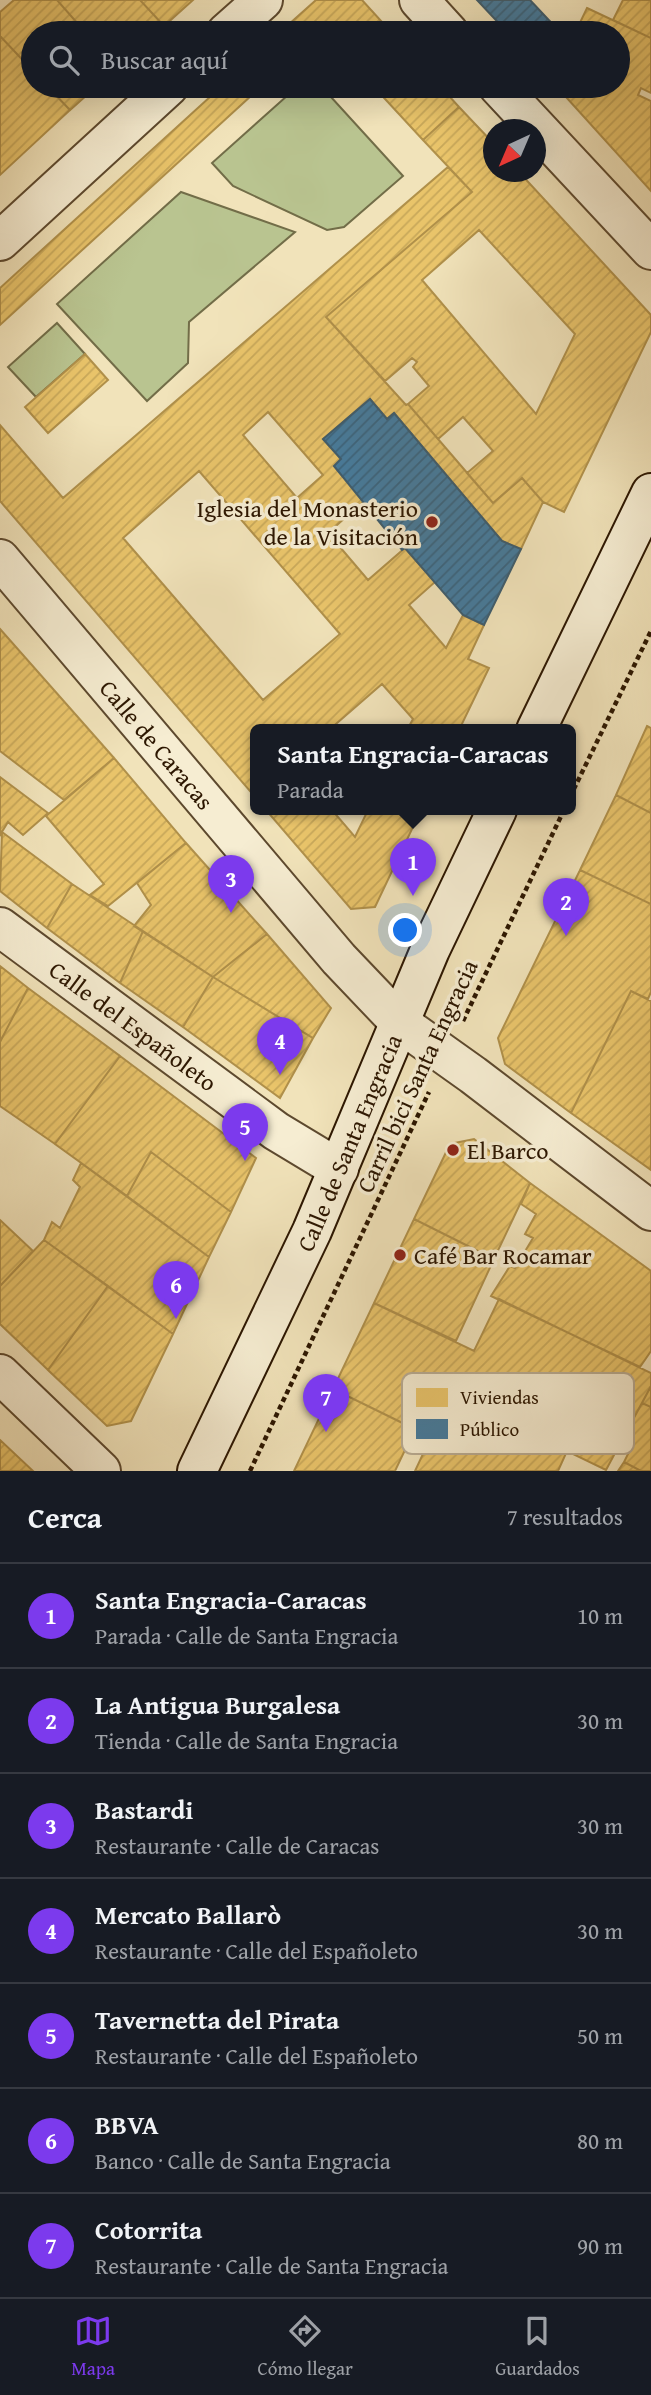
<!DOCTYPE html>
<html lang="es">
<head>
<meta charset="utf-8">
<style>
  :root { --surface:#171b24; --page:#242831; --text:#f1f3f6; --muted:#9ea1a6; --line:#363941; --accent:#7c3aed }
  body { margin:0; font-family:"Gentium Book Plus",serif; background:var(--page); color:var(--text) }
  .compass { position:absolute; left:483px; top:119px; width:63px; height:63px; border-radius:50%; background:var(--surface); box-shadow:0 7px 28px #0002; rotate:224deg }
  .you { position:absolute; left:406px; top:931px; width:24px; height:24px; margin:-18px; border:5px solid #fff; border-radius:50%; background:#1a73e8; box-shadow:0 0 0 10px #1a73e833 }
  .badge { display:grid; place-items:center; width:46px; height:46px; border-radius:50%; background:var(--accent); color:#fff; font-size:23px; font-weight:700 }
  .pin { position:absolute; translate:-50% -58px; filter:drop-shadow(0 2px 4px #0008) }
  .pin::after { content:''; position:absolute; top:37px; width:24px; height:21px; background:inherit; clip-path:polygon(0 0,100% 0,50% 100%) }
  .popup { position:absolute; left:250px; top:724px; width:326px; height:91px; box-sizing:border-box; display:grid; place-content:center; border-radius:10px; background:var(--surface); filter:drop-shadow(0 2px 5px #0005); font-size:23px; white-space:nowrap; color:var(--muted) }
  .popup b { font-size:26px; color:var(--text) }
  .popup::after { content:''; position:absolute; left:50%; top:100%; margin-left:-14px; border:14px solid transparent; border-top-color:var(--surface) }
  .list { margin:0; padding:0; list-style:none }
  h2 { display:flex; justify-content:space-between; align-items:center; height:91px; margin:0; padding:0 28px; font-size:30px }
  h2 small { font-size:23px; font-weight:400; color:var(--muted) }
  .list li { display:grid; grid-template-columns:46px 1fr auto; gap:21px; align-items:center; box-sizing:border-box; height:105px; padding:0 28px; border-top:2px solid var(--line) }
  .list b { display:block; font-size:26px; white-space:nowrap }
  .list p { margin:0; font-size:23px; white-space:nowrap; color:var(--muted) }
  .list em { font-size:23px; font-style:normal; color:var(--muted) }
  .icon { flex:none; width:38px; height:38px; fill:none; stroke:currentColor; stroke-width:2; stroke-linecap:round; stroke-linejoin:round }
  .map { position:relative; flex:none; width:651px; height:1471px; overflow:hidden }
  .search { position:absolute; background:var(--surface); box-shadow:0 7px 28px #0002; left:21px; right:21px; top:21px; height:77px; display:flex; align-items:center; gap:18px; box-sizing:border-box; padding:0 24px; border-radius:38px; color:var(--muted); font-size:26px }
  .sheet { height:826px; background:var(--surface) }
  nav { display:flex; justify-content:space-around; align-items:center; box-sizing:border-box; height:98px; border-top:2px solid var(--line); background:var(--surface); font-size:19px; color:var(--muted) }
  nav a { display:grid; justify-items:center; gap:4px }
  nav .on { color:var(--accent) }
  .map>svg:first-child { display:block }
  .garden { fill:#b9c490; stroke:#726d48; stroke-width:2 }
  .homes { fill:url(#homes-hatch); stroke:#b0904a; stroke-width:2; fill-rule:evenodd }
  .public { fill:url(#public-hatch); stroke:#3e5d6e; stroke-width:2 }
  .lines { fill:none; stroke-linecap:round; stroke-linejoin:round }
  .street-casing { stroke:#5d492e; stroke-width:42 }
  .secondary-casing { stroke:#2c1600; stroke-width:42 }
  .path { stroke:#2c1600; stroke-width:4.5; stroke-dasharray:5 3.5; stroke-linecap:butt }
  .street { stroke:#f6edd2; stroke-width:38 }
  .secondary { stroke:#f6edd2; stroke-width:38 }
  .poi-dot { fill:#8f2418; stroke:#f6edd2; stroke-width:2.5 }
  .labels { text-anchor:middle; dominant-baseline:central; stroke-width:7; stroke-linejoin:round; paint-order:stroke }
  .poi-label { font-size:24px; fill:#2c1600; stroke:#f6edd2; text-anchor:start }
  .street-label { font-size:24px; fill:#2c1600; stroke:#f6edd2 }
  .key { fill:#f6edd2; stroke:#b9ac93; stroke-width:2 }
  .key-label { font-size:19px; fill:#2c1600 }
</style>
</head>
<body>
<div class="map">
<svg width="651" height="1471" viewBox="0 0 651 1471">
  <defs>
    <pattern id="homes-hatch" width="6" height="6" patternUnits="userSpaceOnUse" patternTransform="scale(1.75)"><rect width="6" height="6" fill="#e9c46a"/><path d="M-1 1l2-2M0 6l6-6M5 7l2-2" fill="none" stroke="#c8a85a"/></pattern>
    <pattern id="public-hatch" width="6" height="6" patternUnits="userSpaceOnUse" patternTransform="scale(1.75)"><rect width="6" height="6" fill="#457b9d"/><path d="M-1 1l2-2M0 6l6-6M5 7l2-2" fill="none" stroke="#3a647e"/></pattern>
  </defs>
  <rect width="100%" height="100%" fill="#f1e3ba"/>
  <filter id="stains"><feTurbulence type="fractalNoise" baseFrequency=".00286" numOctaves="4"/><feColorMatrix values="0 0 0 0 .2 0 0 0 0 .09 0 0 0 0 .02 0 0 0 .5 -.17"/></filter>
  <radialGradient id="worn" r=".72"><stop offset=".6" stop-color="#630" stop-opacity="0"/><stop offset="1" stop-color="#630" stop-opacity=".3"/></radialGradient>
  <path class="garden" d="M288 95 331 97 403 176 344 227 327 230 233 186 212 163Z
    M181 192 295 232 189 322 188 363 147 401 57 304Z
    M57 323 85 354 36 397 8 367Z"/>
  <path class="homes" d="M14 0H57L86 33H33V71L0 36V12Z
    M57 0H140L164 26 156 33H86Z
    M140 0H193L164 26Z
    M316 0H362L392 33H325L323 31 320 33H279Z
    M623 0H651V38L613 20Z
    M587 8 651 38V93L641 88 638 95 651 101V191L556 86H618V33H575Z
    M0 36 33 71V86H47L70 110 0 175Z
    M47 86H97L70 110Z
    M222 86H262L0 325V288Z
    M373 86H440L459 107 423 140Z
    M459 107 494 144V172H519L651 315V332L564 512 543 502 522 478 493 503 467 473 493 451 463 417 438 439 408 404 429 386 413 367 417 362 412 358 385 381 326 317 472 192 423 140ZM479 230 575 334 536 414 422 280Z
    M448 167 472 192 326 317 406 405 408 404 493 503 522 478 543 502 521 549 502 541 394 413 387 419 370 399 323 439 341 459 334 466 364 501 328 533 368 580 405 548 435 582 409 605 446 648 463 615 484 625 468 659 489 668 459 730H407L413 719 382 684 329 730H256V798L0 501V425L63 498ZM268 412 323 475 297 498 243 435ZM199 471 340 634 263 700 123 538Z
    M85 354 108 380 48 433 25 407Z
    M0 629 114 758 64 800 0 751Z
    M647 726 651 728V813L616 795Z
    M114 758 186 843 108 906 90 895 104 884 46 816Z
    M0 777 48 813 23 835 8 822 0 835Z
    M616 795 651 813V904L580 870Z
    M266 810H332L355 837 368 810H421L375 907 351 909Z
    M2 832 72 884 47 928 0 891Z
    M186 843 267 934 213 977 134 926 151 905 137 883Z
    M580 870 651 904V992L648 999 631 991 571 1113 505 1064 498 1038Z
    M72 884 143 931 120 983 47 928Z
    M143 931 213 977 183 1027 120 983Z
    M267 934 331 1008 313 1038 213 977Z
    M0 966 28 988 0 1042Z
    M213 977 313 1038 280 1098 183 1027Z
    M28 988 120 1056 55 1144 0 1106V1042Z
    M631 991 651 1001V1170L571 1113Z
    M120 1056 256 1158 231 1212 151 1152 127 1196 55 1144Z
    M474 1139 530 1183 494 1259 414 1219 450 1144Z
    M151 1152 231 1212 209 1257 127 1196Z
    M81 1163 209 1257 173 1334 44 1240 52 1222 60 1228 80 1187 73 1180Z
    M530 1183 651 1271V1351L640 1367 491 1296 510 1266 515 1268 533 1238 525 1234 536 1214 521 1204Z
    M414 1219 494 1259 456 1341 374 1303Z
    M0 1220 33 1251 0 1286Z
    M44 1240 108 1286 48 1370 0 1324V1286Z
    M108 1286 173 1334 131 1421 107 1426 48 1370Z
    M499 1299 651 1373V1386L606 1470 567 1451 558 1471H415L431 1437 333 1389 374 1303 474 1351Z
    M651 1386V1407L642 1403Z
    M333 1389 415 1429 395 1471H294Z
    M642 1403 651 1407V1471H641L624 1462 633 1444 623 1438Z
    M0 1440 33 1471H0Z
    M624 1462 641 1471H618Z"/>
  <path class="public" d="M477 0H530L561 33H508Z
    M370 399 387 419 394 413 502 541 521 549 484 625 463 615 405 548 402 550 334 466 341 459 323 439Z"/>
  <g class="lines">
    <g class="street-casing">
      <g id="street">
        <path d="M419 0 449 33"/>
        <path d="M226 33 263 0"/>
        <path d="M498 86 651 250"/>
        <path d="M0 241 169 86"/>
        <path id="s1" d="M0 559 339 959 400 1023 473 1075 651 1211"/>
        <path id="s2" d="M0 927 276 1131 339 1169"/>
        <path d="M0 1374 101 1471"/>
      </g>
    </g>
    <g class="secondary-casing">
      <g id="secondary">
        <path d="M536 730 651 493"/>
        <path id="s3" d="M197 1471 312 1231 430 950 497 810"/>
      </g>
    </g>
    <path class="path" d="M570 797 651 631
      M463 1021 564 810
      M250 1471 429 1092"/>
    <use href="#street" class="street"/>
    <use href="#secondary" class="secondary"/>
  </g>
  <g class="poi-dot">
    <circle cx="432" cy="522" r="7"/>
    <circle cx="453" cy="1150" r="7"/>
    <circle cx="400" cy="1255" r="7"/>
  </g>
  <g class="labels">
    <g class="poi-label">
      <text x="418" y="508" text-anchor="end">Iglesia del Monasterio<tspan x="418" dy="28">de la Visitación</tspan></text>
      <text x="467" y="1150">El Barco</text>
      <text x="414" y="1255">Café Bar Rocamar</text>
    </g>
    <g class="street-label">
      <text stroke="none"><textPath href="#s1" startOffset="243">Calle de Caracas</textPath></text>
      <text stroke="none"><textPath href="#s2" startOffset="166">Calle del Españoleto</textPath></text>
      <text transform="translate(417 1076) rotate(-65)">Carril bici Santa Engracia</text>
      <text stroke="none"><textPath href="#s3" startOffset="362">Calle de Santa Engracia</textPath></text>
    </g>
  </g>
  <rect x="402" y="1373" width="232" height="81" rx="10" class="key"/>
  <rect x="416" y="1388" width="32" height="19" fill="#e9c46a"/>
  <rect x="416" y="1419" width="32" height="20" fill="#457b9d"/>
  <g class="key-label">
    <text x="460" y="1404">Viviendas</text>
    <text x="460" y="1436">Público</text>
  </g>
  <rect width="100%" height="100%" filter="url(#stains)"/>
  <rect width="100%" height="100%" fill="url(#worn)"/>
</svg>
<svg class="compass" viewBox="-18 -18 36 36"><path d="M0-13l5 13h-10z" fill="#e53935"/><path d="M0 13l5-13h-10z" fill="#9ea1a6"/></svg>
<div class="you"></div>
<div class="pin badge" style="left:413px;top:896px">1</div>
<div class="popup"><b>Santa Engracia-Caracas</b>Parada</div>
<div class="pin badge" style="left:566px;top:936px">2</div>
<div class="pin badge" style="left:231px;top:913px">3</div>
<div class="pin badge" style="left:280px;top:1075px">4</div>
<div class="pin badge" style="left:245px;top:1161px">5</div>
<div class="pin badge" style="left:176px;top:1319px">6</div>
<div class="pin badge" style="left:326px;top:1432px">7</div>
<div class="search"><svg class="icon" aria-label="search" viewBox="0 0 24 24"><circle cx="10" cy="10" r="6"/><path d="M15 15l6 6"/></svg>Buscar aquí</div>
</div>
<section class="sheet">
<h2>Cerca<small>7 resultados</small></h2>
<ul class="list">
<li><span class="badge">1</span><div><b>Santa Engracia-Caracas</b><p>Parada · Calle de Santa Engracia</p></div><em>10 m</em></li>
<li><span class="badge">2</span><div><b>La Antigua Burgalesa</b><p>Tienda · Calle de Santa Engracia</p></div><em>30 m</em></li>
<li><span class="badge">3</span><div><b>Bastardi</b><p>Restaurante · Calle de Caracas</p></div><em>30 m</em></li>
<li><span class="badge">4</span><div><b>Mercato Ballarò</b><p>Restaurante · Calle del Españoleto</p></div><em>30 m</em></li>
<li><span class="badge">5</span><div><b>Tavernetta del Pirata</b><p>Restaurante · Calle del Españoleto</p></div><em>50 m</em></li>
<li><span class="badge">6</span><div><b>BBVA</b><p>Banco · Calle de Santa Engracia</p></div><em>80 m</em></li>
<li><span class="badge">7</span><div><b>Cotorrita</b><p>Restaurante · Calle de Santa Engracia</p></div><em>90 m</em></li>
</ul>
</section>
<nav>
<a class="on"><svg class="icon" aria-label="map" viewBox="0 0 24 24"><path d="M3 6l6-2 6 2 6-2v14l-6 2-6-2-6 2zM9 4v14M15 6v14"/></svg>Mapa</a>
<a><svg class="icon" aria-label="directions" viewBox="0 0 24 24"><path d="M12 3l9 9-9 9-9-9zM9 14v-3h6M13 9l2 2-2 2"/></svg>Cómo llegar</a>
<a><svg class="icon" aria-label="saved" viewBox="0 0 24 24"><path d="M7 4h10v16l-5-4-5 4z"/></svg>Guardados</a>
</nav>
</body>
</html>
